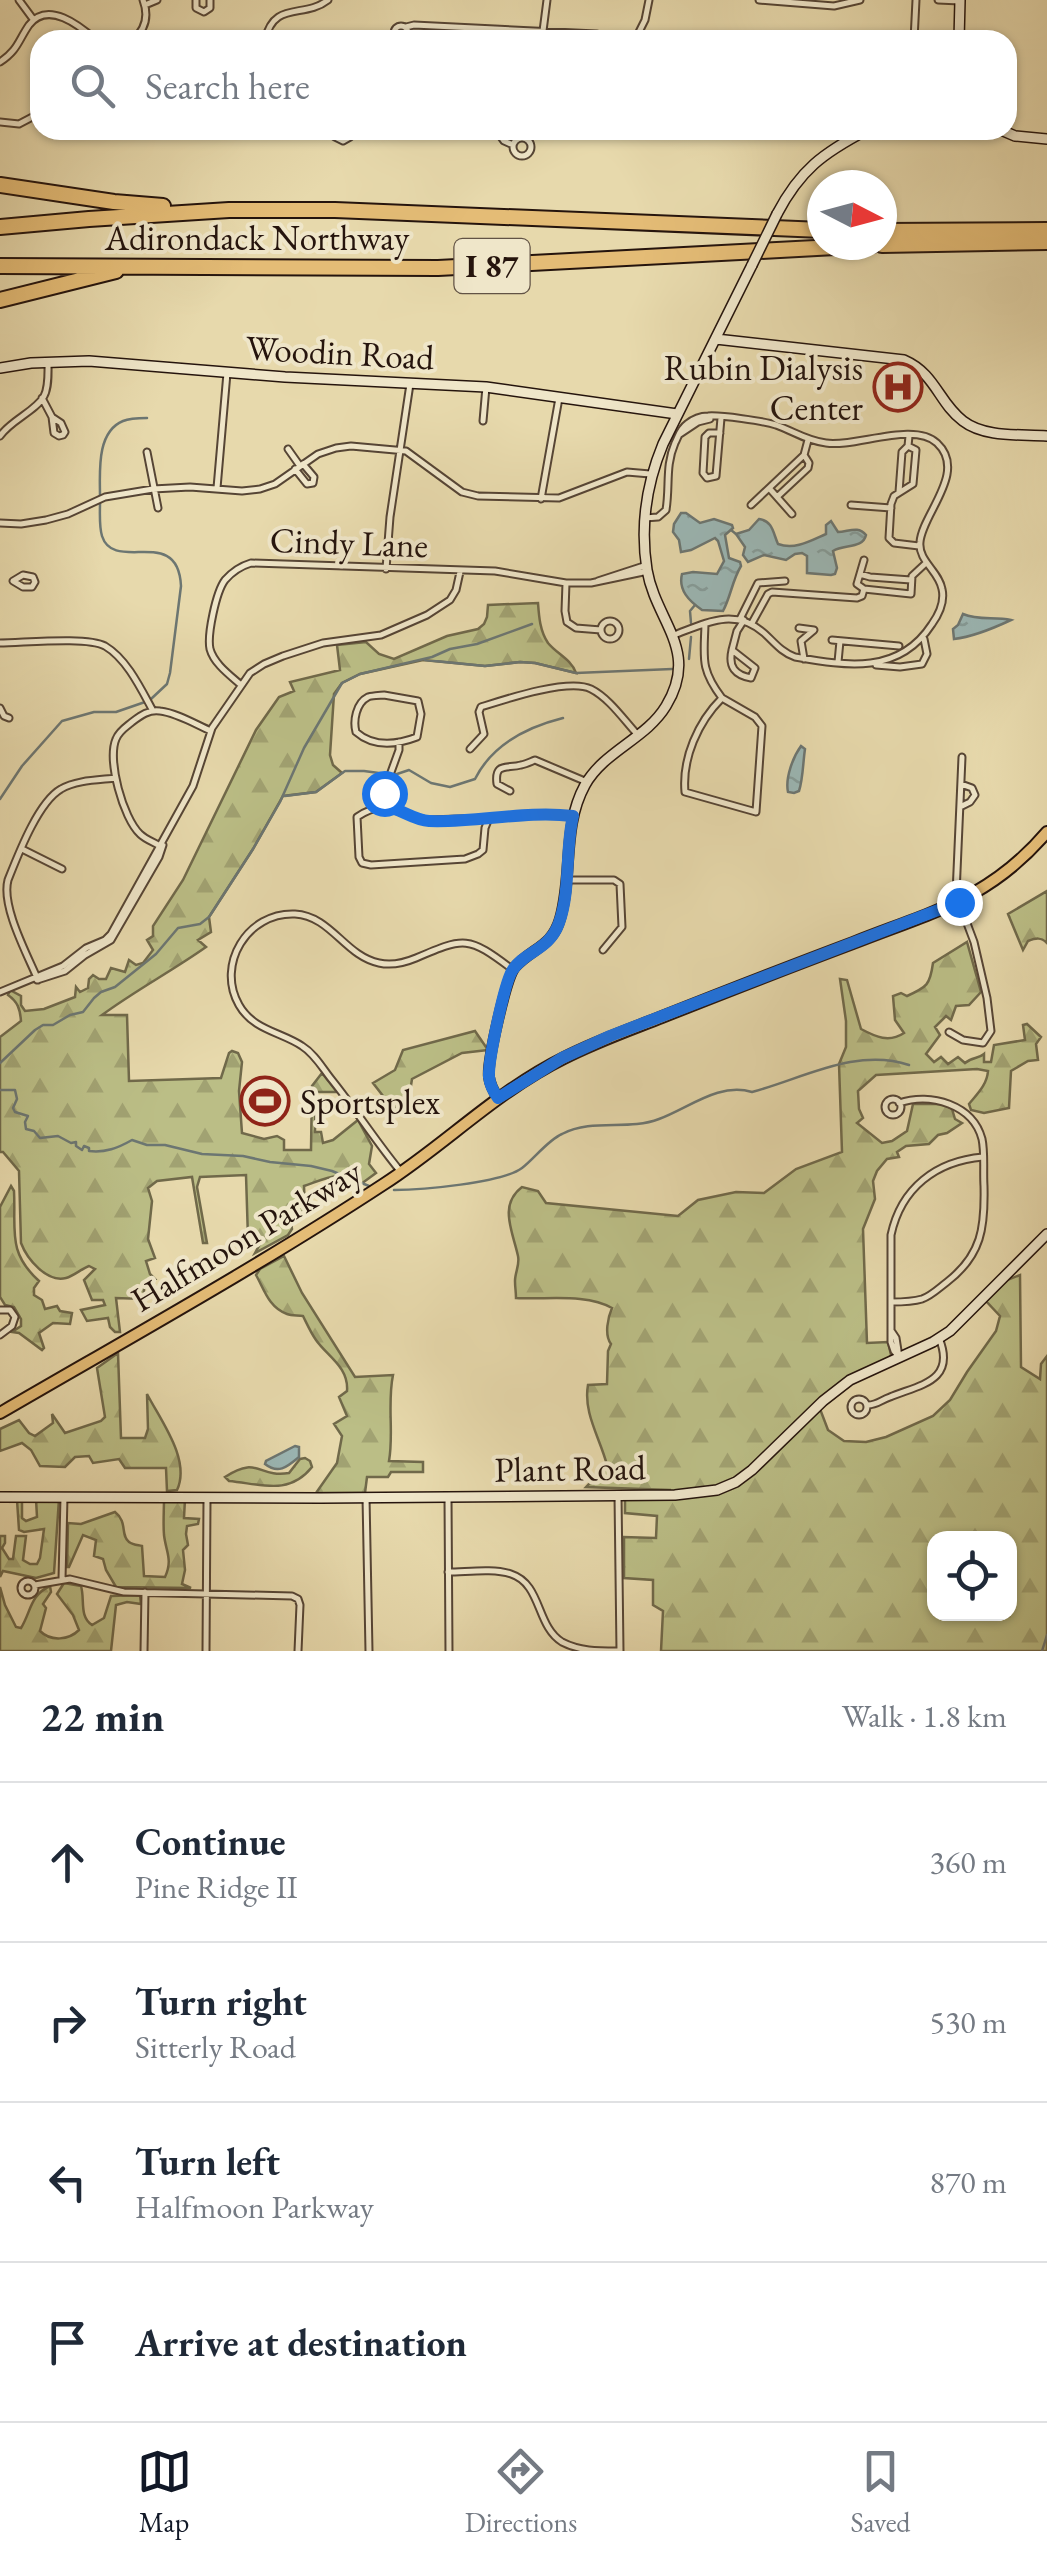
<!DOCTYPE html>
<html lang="en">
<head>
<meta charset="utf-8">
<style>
  :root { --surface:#fff; --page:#f6f6f7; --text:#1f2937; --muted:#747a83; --line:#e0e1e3; --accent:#111827 }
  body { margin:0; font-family:"EB Garamond",serif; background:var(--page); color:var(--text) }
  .controls { position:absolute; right:30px; bottom:30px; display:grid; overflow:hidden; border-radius:20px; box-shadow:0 2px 8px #0004 }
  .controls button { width:90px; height:90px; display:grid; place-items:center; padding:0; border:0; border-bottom:2px solid var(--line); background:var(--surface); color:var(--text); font:50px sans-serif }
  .compass { position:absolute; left:807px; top:170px; width:90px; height:90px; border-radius:50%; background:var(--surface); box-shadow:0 2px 8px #0004; rotate:96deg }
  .stop { position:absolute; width:30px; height:30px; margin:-22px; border:8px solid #1a73e8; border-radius:50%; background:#fff }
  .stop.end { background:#1a73e8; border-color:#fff; box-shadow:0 2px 10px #0008 }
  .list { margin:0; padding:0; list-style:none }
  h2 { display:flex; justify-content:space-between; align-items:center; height:130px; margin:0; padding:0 40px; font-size:42px }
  h2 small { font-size:32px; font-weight:400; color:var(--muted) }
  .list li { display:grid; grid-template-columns:65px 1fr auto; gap:30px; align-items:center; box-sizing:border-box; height:160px; padding:0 40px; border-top:2px solid var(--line) }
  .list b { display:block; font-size:38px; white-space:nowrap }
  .list p { margin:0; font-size:32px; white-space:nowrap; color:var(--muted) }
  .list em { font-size:32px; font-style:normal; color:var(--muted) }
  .icon { flex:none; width:55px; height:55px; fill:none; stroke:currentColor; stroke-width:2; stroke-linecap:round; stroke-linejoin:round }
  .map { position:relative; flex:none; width:1047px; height:1651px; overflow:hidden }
  .search { position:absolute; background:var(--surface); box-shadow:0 2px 8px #0004; left:30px; right:30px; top:30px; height:110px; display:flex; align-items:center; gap:25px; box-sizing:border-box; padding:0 35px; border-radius:30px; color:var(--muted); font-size:38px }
  .sheet { height:770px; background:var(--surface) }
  nav { display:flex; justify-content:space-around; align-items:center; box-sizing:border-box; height:140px; border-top:2px solid var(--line); background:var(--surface); font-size:28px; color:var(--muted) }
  nav a { display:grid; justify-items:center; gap:5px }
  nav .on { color:var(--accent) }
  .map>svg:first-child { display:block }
  .forest { fill:url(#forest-firs); stroke:#70694a; stroke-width:2.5; fill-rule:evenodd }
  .water { fill:url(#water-ripples); stroke:#6c7672; stroke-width:2.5 }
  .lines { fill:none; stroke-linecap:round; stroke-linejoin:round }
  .stream { stroke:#6c7672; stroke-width:2.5 }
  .street-casing { stroke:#564535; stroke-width:9 }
  .secondary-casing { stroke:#25140d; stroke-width:12 }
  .primary-casing { stroke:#25140d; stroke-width:14 }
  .highway-casing { stroke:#25140d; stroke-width:18 }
  .street { stroke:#efe6c9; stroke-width:5 }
  .secondary { stroke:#efe6c9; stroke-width:9 }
  .primary { stroke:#e4bc76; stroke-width:10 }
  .highway { stroke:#e4bc76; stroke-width:14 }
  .secondary-bridge-casing { stroke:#25140d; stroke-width:12; stroke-linecap:butt }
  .secondary-bridge { stroke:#efe6c9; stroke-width:9 }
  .route { stroke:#1a73e8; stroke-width:12 }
  .labels { text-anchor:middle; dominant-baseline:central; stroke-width:8; stroke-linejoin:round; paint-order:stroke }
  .shield { fill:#efe6c9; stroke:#625345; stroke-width:2.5 }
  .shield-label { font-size:32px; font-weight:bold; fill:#25140d }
  .street-label { font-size:35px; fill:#25140d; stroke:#efe6c9 }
  .poi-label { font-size:35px; fill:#25140d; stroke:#efe6c9; text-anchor:end }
</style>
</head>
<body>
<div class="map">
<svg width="1047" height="1651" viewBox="0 0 1047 1651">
  <defs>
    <pattern id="forest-firs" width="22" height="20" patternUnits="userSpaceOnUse" patternTransform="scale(2.5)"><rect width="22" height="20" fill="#bbbe86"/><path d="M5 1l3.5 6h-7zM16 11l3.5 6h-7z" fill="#a1a272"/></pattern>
    <pattern id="water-ripples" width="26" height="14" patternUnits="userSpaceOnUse" patternTransform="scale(2.5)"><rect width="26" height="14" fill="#9bb7b5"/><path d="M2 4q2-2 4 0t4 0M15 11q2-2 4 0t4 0" fill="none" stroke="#859c9a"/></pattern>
  </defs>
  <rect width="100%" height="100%" fill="#e7d9ac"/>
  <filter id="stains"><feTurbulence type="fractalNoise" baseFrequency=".002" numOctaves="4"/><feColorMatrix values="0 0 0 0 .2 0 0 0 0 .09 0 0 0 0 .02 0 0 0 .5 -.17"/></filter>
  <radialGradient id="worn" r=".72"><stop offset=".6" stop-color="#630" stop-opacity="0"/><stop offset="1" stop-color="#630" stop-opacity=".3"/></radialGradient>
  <path class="forest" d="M538 603C539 617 540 631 548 643 557 654 571 659 576 673L535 663 520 662 485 666 423 660 360 674 342 683 334 694 330 755 333 765 342 773 316 792 283 796 253 849 209 917 211 932 198 940 206 947C172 971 136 990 102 1015H127L129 1081 221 1078 229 1053 232 1051 238 1053 242 1062 239 1091 242 1133 264 1139 277 1136 284 1140V1150H311L312 1086 322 1073 337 1092H315V1132H321L323 1143 333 1140 358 1120 372 1146 369 1164 376 1173 361 1184C341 1169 325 1179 304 1186L305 1210 290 1218 292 1229 288 1235 255 1253 260 1244 258 1237 248 1238 246 1175 200 1177 197 1187 207 1243H203L192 1177 157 1181 148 1188 152 1201 148 1239 155 1258 146 1261 150 1274 155 1279 144 1282V1299L116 1298 120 1332H115L110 1327 108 1318 87 1321 81 1310 105 1305 103 1300H92L84 1280 95 1269 89 1266C81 1269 74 1276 66 1278 47 1283 27 1259 21 1243L19 1171 3 1152H0V1037L21 1021C20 1009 18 1002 8 995L10 990 21 996V1005L25 1011 44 1009 75 997 76 987 80 992 88 988 89 979 93 975 99 979H106L111 968 125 972 129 960 136 965 143 963 153 950 147 940 153 936V926L183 880 256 730 279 697 294 691 290 682 340 670 337 645 366 642 379 654 394 659 447 636 478 629 484 624 487 617 488 605Z
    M1047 891V943C1041 937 1036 938 1028 941L1023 950 1008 914Z
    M967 942 981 992 969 1005 956 1006 951 1020 946 1016 935 1027 940 1035 926 1054 934 1062 941 1057 948 1064 958 1057 965 1063C972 1057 978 1059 984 1054V1062H991L994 1045 1025 1040 1023 1025 1027 1024 1041 1037 1036 1044 1038 1060 1028 1061 1011 1071 1009 1108 984 1113 971 1110 969 1104C977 1094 987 1085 988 1071L977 1069 876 1075 858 1091 859 1109 863 1118 857 1123 882 1143 892 1141 907 1131 913 1104H943L952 1109 955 1119 962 1123 947 1133 938 1135 929 1144 906 1146 897 1152 899 1157 887 1159 877 1171 873 1181 875 1199 863 1229 867 1343 888 1342 891 1355 880 1370 862 1376 820 1409 828 1430 844 1441 866 1442 886 1437 933 1416 950 1400 967 1372 996 1331 1000 1316 986 1301 1007 1280 1020 1275 1021 1367 1040 1379 1041 1364 1047 1356V1651H661L663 1611 653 1605V1580L624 1578V1537L656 1538 657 1516 625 1513V1499L671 1490 586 1487 607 1465C600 1438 583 1413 588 1385L607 1384 608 1351 611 1344C604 1335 608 1317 612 1308 586 1293 546 1300 516 1298 516 1292 515 1287 515 1281 515 1272 520 1265 518 1256 513 1232 498 1205 522 1187L538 1191 546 1203 678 1216 698 1200 736 1192 764 1193 796 1169 842 1152 839 1064 846 1047V1021L840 979 847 980 861 1029C876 1037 889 1043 904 1033L895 1020 893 996 901 993 907 996C927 987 930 985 933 963ZM934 1539H1010V1614H934Z
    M475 1031 488 1050 462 1053 412 1079 409 1098 394 1110 373 1083 395 1070 403 1050Z
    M11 1186 14 1191C16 1230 7 1252 39 1281L34 1288V1295L42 1300 45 1309 57 1306 60 1311 72 1313 70 1324 53 1323 39 1333 44 1348 42 1350 19 1333 12 1332 21 1326V1319L14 1307 5 1305 0 1297V1207Z
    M284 1256 302 1293 355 1377 393 1375C387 1404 394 1433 389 1461L423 1462V1472H391L388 1477H367L365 1493H316L337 1463 342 1436 334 1424 347 1416 339 1397 347 1391C349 1367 327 1356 316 1340 311 1333 307 1324 303 1316 298 1315 292 1316 287 1314 269 1308 264 1289 256 1275L260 1269Z
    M118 1353 121 1438H145L148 1429 147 1394C161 1421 191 1460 177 1490L167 1491 166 1468H125L119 1459 93 1463 89 1456 75 1457 65 1467 40 1466 31 1450 22 1443 0 1451V1429L19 1420 29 1433 35 1436 53 1423 52 1414 65 1433 101 1421 105 1417 97 1368Z
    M305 1458 310 1461 312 1467C289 1496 261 1484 229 1481L225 1477C258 1455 258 1478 289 1473L300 1459Z
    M22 1499V1518L26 1521 37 1517 36 1499H59L54 1573 36 1578 3 1571 0 1577V1536H5V1543L2 1548 9 1559H13L16 1536H26L23 1560 30 1564H37L40 1558 44 1529 24 1532 19 1530 17 1500Z
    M164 1499H185L184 1518 199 1519 198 1524 187 1526 186 1534 188 1545 183 1550 185 1570 182 1584 191 1588 116 1587 106 1570 103 1559 94 1556 96 1540 83 1535 69 1567H67L68 1523 81 1524 115 1512C128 1522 120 1535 129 1542 133 1545 138 1545 142 1546L144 1576 165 1577C173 1560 166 1552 164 1535 163 1524 164 1510 164 1499Z
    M64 1583 81 1586C85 1599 79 1617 92 1625L104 1618 111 1596 140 1595 141 1604 127 1602 116 1605 111 1651H0V1587L5 1605 16 1627 21 1628C31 1612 30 1595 50 1586L51 1592 43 1604 46 1608 40 1631C51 1642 69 1640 79 1630L73 1615 57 1594Z"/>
  <path class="water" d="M681 513H686L700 523 714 519 732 525 733 528 725 535 729 558 740 562 741 566C732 581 731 596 723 611L702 610C689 601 678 590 682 574L693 572 717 574 724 561 718 541 715 538 691 550 681 552 679 540 673 532 674 524Z
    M759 519C773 521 773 533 778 544 795 550 810 541 826 534V525L831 521 838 532C848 532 858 525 866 535 863 549 844 544 833 551L837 568 835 574 831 575 807 573V556L802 553 795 554 786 560 764 555 748 562 743 555 745 547 736 534 749 530Z
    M963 614C979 621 995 616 1011 620 994 628 971 637 954 639L953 629 958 625Z
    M801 746 805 749C803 762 803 779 799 791L794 793 788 792C785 778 793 757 801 746Z
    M295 1446 299 1447V1457C288 1466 279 1475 265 1464L266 1461Z"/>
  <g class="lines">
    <path class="stream" d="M100 496C100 473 96 432 123 421 130 418 140 418 147 418
      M100 503C100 513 99 526 102 536 114 574 178 524 181 586L170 673 167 684 151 699
      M731 530 736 534
      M691 623 690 611 695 605
      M689 659 691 637
      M425 660 485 666 520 662 535 663 576 673 672 669
      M285 796 316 792 345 771H364L394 775 409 770 431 783 450 787 475 779C492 745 527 727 563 718
      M0 799 22 766 62 721 94 712H116L145 702
      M0 1063 35 1030 43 1025H53L70 1015 83 1012 94 998 101 992 115 987 156 954 178 928 200 924 209 917 253 849 280 802 304 748 342 683 360 674 432 657 450 649 477 644 532 624
      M0 1090H15L17 1099 13 1108 15 1112 28 1116 25 1122 26 1129 34 1131 40 1138 58 1136 71 1143 76 1142V1146L82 1150 84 1146 89 1148V1151C105 1153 118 1148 132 1140L147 1145H165L202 1154 243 1156 270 1162 311 1166 332 1171 369 1186
      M394 1190C421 1190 502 1183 522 1168 534 1159 548 1140 562 1134 593 1118 628 1131 659 1119 689 1108 719 1082 752 1092 802 1079 856 1047 909 1065
      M1042 1651 1047 1635"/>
    <g class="street-casing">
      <path id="street" d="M19 0 33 19
        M196 0V8L204 12 210 8V0
        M759 0 834 6 860 0
        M938 0 960 1
        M145 5 157 0
        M394 33a7 7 0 1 1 14 0a7 7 0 1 1-14 0Z
        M406 27 414 25 596 34 623 40
        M543 31 547 0
        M133 40C146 29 149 16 143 0
        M265 40C274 0 304 19 328 0
        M493 40 494 29
        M635 40 645 20 649 0
        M914 40 916 0
        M0 62C18 50 18 41 29 25 48 0 80 26 96 40
        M0 122 19 124 40 113
        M312 130 334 133
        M334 130 335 137 343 141 350 137 351 130
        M496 130 504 141 513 145
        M513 147a9 9 0 1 1 18 0a9 9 0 1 1-18 0Z
        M42 398 52 417
        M52 417 61 423 65 432 63 435 59 436 54 433Z
        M483 421 486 387
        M720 433H709L705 437 703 473 707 478 716 476 721 418
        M680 434 698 422 710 419
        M0 436C11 420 36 411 44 396 49 387 48 372 48 362
        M908 446 916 450 913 484 894 496 891 504 889 538 894 543 919 546
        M288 449 300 466
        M147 452 158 508
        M303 464 314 477 313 483
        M295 469 307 484 313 483
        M217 488 227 373
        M769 488 792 514
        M899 492 902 452 908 446 909 436
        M777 497 808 468 809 463 804 455
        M541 499 559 398
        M751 505 804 455 808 440
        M851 505 891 508
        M645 518 658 517 666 510C670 486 665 466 675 443 679 435 680 429 687 424 693 419 701 416 708 416 721 415 763 421 776 425 793 431 807 441 826 443 854 448 914 421 937 443 968 472 922 514 920 542 918 561 939 571 942 589 945 602 939 614 932 624 899 675 847 666 795 657 781 652 774 642 764 633 734 607 706 623 674 635
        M0 523 21 524 46 520 68 514 105 497 153 489 190 487 242 491 260 489 275 484 318 454 336 448 351 446 406 451 462 492 478 496 559 498 627 472 650 474
        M864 560 857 584 864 589
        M386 569 390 517 410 384
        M860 574 870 577 911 580
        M23 575 33 577 35 582 32 587H23L13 581Z
        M598 581 644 566
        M566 583 565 611 567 622 576 628 601 630
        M864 589 911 594 912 576 926 563
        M740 619 758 583 785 581
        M601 630a9 9 0 1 1 18 0a9 9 0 1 1-18 0Z
        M752 623 768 594 772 592 857 598 862 596 864 589
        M705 624C704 658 700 669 722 698
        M799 628 814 630 801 641 804 659
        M832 640 899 646
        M0 643C23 643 87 636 105 646 127 659 141 689 153 711
        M732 650 755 668 751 678C735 675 728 667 732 650Z
        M732 650 737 631 744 620
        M838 662 840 641
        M876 665 900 667 922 664 927 654 924 639
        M241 685C231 676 214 664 210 649 207 635 216 592 225 580 232 572 241 566 251 563L495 571 566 583H591L648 571
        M384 695 418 701 421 714 417 737C396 745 373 747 356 732 353 721 356 703 368 697 370 696 381 695 384 695Z
        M722 698 755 717 762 726 756 812 685 792C682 758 698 722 722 698Z
        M0 708 4 716 9 718
        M470 749 484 734 479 712 481 707C506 699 569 678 591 689 609 698 624 720 637 734
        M510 791 497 784C494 762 507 769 521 765 526 764 530 762 535 760L587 782
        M384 806 386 786 399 750V742
        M960 807 970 802 975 795 972 788 961 784
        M489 818 428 820C398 817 388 796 357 817L359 857 362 863 371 865 465 859 478 854 483 850 485 828 489 818 556 814 573 816
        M160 846C153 842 145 839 140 834 123 818 107 760 116 739 119 731 126 727 132 722 140 716 149 709 160 711 177 713 195 724 211 731
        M22 849 62 869
        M566 880H614L620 884 622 927 603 950
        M37 980 65 971 85 955 111 940 159 857 163 845
        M38 980C27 954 1 906 8 880 18 855 38 802 61 789 76 780 99 780 116 778
        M0 992 63 966 86 948 105 940 111 934 193 786 212 728 250 673 264 664 283 656 323 643 381 635 427 615 450 600 456 590 460 572
        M949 1032 963 1040 983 1043 991 1031 987 998 974 942 956 894 962 757
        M885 1107a8 8 0 1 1 16 0a8 8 0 1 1-16 0Z
        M401 1172C377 1143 356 1110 332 1080 323 1069 315 1054 302 1046 281 1032 253 1030 239 1005 216 965 247 912 295 914 331 916 345 956 379 963 392 966 404 963 416 958 465 937 468 936 512 969
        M891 1302C901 1302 912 1302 922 1299 931 1296 939 1288 947 1282 982 1255 985 1227 984 1186 983 1171 985 1153 982 1139 973 1105 931 1092 899 1103
        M0 1310H10L15 1317 12 1326 0 1335
        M892 1332 896 1338 899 1357
        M899 1357 894 1351 891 1342V1235C901 1188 936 1161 983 1157
        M851 1407a8 8 0 1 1 16 0a8 8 0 1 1-16 0Z
        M868 1405C877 1405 881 1400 890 1397 918 1385 957 1382 939 1338
        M618 1495 620 1651
        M366 1497 369 1651
        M448 1497 449 1651
        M448 1572C467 1572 493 1568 511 1574 542 1584 536 1626 562 1642 579 1651 598 1651 617 1651
        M62 1579 64 1497
        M21 1588a7 7 0 1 1 14 0a7 7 0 1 1-14 0Z
        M35 1585 70 1579 124 1592 292 1596 298 1599 300 1605 298 1651
        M144 1651 145 1592
        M206 1651 207 1500"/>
    </g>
    <g class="secondary-casing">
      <path id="secondary" d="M959 40 960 0
        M1001 130 1015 136 1047 139
        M777 214C800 170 823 153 867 130
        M716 339 904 360C936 374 938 402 963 421 985 438 1021 434 1047 436
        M0 368 31 363 89 361 285 377 486 387 677 414
        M498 1098C494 1092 490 1085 489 1077 487 1062 506 978 515 967 532 948 552 947 560 919 573 874 562 827 585 785 604 751 646 739 666 706 700 650 656 622 647 570 640 526 646 485 663 444L752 265
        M0 1497 321 1498 675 1495 717 1490 736 1482 752 1470 823 1401 850 1380 933 1342 950 1331 1047 1234"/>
    </g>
    <g class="primary-casing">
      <path id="primary" d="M0 1413C129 1338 259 1266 384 1184 446 1144 497 1091 564 1058 595 1042 629 1030 662 1017 725 992 789 967 853 943 931 912 989 900 1047 832"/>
    </g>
    <g class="highway-casing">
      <path id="highway" d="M0 185 114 202 163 206
        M0 227 89 219 229 210H335L822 230
        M882 231 1047 230
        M882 245 1047 242
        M0 266 438 268 873 245
        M0 300 116 271"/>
    </g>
    <use href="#street" class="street"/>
    <use href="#secondary" class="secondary"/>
    <use href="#primary" class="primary"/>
    <use href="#highway" class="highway"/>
    <g class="secondary-bridge-casing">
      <path id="secondary-bridge" d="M752 265 777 214"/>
    </g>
    <use href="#secondary-bridge" class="secondary-bridge"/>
  </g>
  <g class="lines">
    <path class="route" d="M384 793V806C400 808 413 820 429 821 477 823 526 810 573 816 565 850 571 889 559 923 549 951 524 951 512 971 504 985 488 1061 489 1077 490 1085 493 1091 498 1098L562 1058 610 1036 959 902"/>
  </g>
  <defs>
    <g id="hospital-ring" transform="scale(2.5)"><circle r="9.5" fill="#efe6c9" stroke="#8f2418" stroke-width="1.5"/><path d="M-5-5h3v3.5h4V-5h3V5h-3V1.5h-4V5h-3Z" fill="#8f2418"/></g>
    <g id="stadium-ring" transform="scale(2.5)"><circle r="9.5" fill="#efe6c9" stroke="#8f2418" stroke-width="1.5"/><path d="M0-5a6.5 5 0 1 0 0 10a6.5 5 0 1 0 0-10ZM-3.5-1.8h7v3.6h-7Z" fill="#8f2418"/></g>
  </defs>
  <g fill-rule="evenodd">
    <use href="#hospital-ring" x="898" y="387"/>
    <use href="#stadium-ring" x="265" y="1101"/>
  </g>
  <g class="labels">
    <rect class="shield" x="454.5" y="239" width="75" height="54" rx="8"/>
    <g class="shield-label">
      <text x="492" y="266">I 87</text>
    </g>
    <g class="street-label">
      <text x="257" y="237">Adirondack Northway</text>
      <text transform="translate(340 352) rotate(3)">Woodin Road</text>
      <text transform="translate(349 542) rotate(2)">Cindy Lane</text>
      <text transform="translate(246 1235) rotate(-31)">Halfmoon Parkway</text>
      <text transform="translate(570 1468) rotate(-1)">Plant Road</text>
    </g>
    <g class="poi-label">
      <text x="863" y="367">Rubin Dialysis<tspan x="863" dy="40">Center</tspan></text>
      <text x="300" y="1101" text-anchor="start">Sportsplex</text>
    </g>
  </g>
  <rect width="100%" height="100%" filter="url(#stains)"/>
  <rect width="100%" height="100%" fill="url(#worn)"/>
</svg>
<div class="controls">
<button><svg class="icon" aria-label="locate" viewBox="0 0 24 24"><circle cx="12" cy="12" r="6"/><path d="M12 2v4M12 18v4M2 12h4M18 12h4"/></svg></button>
</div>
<svg class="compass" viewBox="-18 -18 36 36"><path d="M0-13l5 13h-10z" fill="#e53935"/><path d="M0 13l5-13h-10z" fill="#747a83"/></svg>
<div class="stop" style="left:384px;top:793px"></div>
<div class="stop end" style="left:959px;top:902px"></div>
<div class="search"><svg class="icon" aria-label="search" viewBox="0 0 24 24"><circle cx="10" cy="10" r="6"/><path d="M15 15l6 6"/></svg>Search here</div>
</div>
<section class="sheet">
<h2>22 min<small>Walk · 1.8 km</small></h2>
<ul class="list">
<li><svg class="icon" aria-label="ahead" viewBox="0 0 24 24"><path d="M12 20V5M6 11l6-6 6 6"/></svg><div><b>Continue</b><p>Pine Ridge II</p></div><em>360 m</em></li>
<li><svg class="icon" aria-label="right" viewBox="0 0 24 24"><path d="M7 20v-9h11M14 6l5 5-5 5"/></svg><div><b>Turn right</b><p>Sitterly Road</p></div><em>530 m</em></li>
<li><svg class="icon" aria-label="left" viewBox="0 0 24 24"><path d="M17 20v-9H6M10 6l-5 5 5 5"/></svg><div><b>Turn left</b><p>Halfmoon Parkway</p></div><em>870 m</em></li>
<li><svg class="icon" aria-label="arrive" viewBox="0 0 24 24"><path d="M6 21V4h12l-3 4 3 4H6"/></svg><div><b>Arrive at destination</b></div></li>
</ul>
</section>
<nav>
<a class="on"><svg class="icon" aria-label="map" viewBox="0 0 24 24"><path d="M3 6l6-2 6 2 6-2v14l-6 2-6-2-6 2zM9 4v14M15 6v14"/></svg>Map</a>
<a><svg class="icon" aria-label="directions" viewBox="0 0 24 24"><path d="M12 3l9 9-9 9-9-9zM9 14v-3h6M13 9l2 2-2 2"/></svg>Directions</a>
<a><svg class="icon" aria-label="saved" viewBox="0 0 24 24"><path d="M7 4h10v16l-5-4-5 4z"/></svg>Saved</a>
</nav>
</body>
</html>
